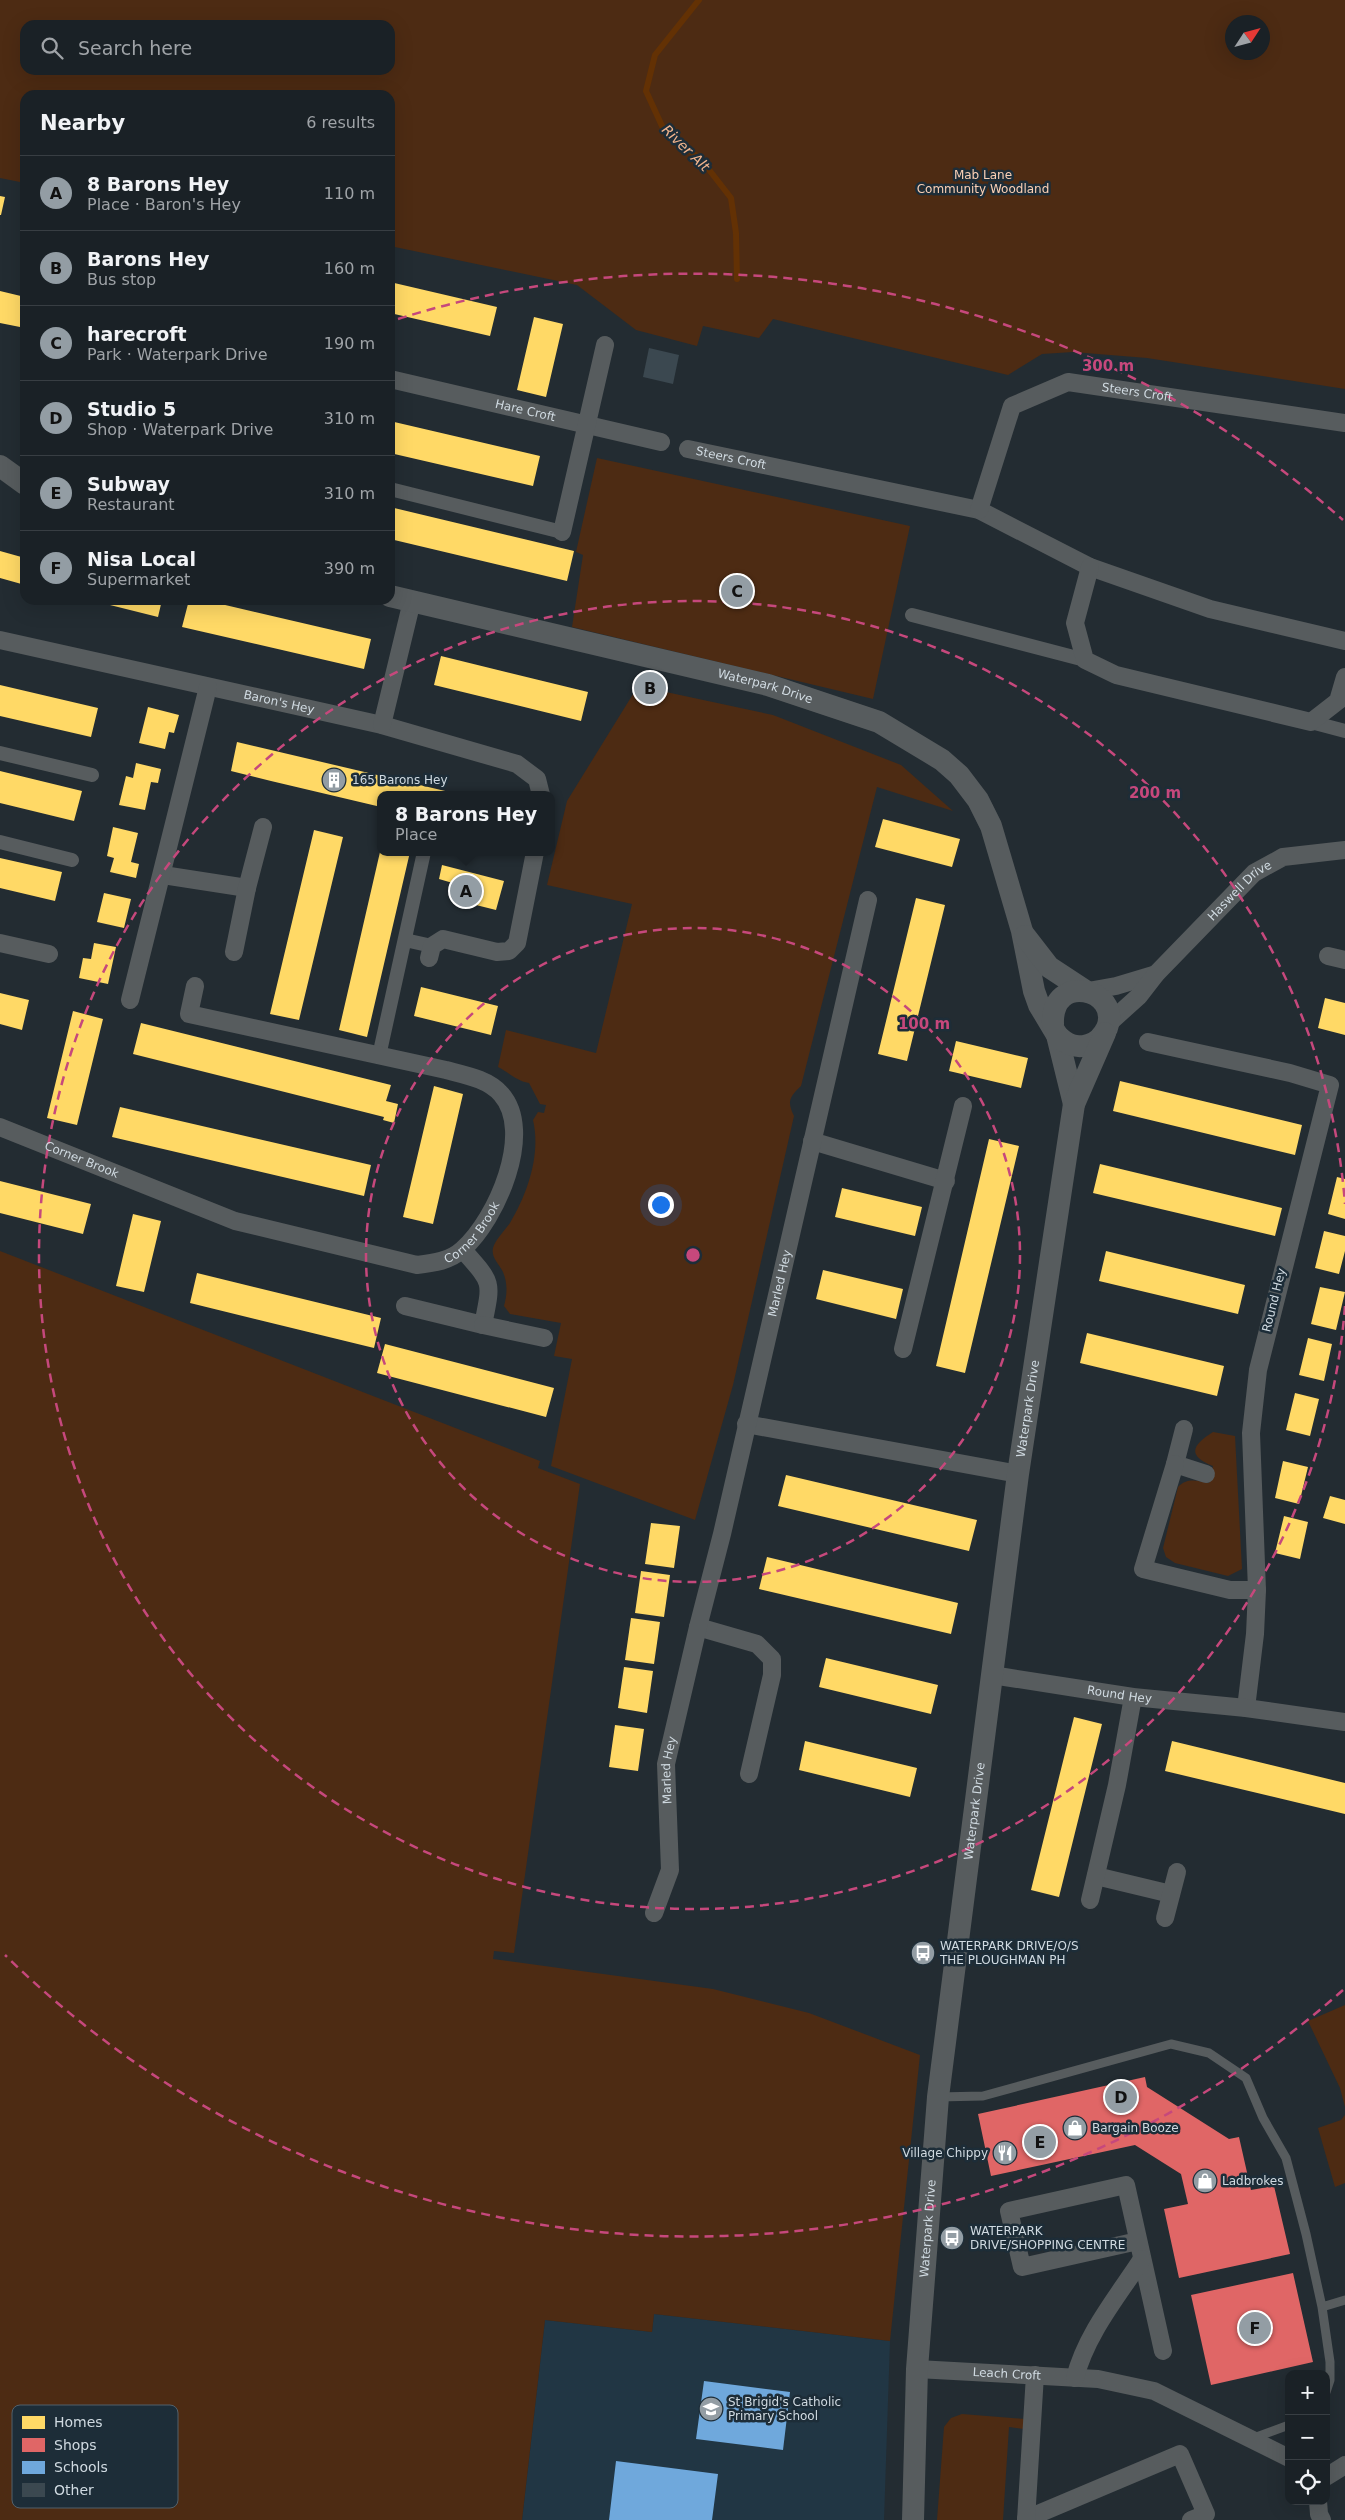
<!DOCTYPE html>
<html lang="en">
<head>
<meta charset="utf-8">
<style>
  :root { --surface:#1a2126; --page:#23292e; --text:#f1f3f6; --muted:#9fa3a7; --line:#383e43; --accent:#939da4 }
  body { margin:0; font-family:"DejaVu Sans",sans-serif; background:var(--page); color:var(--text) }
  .controls { position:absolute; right:15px; bottom:15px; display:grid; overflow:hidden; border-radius:10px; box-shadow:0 5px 20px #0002 }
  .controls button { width:45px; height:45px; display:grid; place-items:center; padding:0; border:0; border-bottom:1px solid var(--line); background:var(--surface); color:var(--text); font:25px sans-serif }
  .compass { position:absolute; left:1225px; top:15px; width:45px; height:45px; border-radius:50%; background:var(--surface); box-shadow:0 5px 20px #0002; rotate:54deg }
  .you { position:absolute; left:660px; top:1204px; width:18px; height:18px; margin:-12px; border:4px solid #fff; border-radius:50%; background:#1a73e8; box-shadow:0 0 0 8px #1a73e833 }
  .badge { display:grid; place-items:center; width:32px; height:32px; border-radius:50%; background:var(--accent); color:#111; font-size:16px; font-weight:700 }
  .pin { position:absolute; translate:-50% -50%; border:2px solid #fff; box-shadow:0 1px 5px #0006 }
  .popup { position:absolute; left:377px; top:791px; width:178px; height:65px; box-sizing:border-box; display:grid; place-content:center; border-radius:10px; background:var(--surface); filter:drop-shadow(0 1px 4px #0005); font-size:16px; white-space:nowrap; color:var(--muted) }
  .popup b { font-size:19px; color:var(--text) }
  .popup::after { content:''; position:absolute; left:50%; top:100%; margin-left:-10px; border:10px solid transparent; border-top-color:var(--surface) }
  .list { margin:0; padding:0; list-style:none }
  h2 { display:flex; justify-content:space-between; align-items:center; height:65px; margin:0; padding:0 20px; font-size:21px }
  h2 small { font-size:16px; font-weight:400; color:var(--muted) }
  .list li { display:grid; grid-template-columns:32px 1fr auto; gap:15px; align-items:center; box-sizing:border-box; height:75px; padding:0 20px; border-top:1px solid var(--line) }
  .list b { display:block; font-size:19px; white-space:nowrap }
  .list p { margin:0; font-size:16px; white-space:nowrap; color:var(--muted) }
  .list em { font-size:16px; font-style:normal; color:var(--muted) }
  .icon { flex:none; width:28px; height:28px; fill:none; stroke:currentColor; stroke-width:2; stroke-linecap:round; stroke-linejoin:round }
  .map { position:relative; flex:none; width:1345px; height:2520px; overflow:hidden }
  .search { position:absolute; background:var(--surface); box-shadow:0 5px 20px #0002; left:20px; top:20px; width:375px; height:55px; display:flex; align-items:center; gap:12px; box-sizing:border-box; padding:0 18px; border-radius:15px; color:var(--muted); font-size:19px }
  .panel { position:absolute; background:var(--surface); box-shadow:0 5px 20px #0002; left:20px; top:90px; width:375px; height:515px; border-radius:15px }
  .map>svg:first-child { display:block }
  .built { fill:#213644 }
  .green { fill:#4d2b13; fill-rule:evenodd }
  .homes { fill:#ffd966 }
  .shops { fill:#e06666 }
  .schools { fill:#6fa8dc }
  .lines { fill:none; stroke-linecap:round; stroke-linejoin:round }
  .stream { stroke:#633104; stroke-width:6 }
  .building { fill:#3b4850 }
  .service { stroke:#575c5e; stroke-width:9 }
  .pedestrian { stroke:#575c5e; stroke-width:14 }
  .minor { stroke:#575c5e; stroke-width:18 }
  .tertiary { stroke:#575c5e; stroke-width:22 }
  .ring { fill:none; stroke:#c6487c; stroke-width:2.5; stroke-dasharray:9 6 }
  .labels { text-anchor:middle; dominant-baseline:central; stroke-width:5; stroke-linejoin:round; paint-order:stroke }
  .park-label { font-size:12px; fill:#fbd0b5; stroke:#1d2d38 }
  .street-label { font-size:12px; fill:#d0dae1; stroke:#1d2d38 }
  .poi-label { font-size:12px; fill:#d0dae1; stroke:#1d2d38; text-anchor:start }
  .water-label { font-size:14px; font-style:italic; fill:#f3b58d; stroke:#1d2d38 }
  .key { fill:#1d2d38; stroke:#53616b; stroke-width:1 }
  .key-label { font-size:14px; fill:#d0dae1 }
  .centre { fill:#c6487c; stroke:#1d2d38; stroke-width:2.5 }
  .ring-label { font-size:15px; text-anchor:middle; font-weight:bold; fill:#c6487c; stroke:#1d2d38; stroke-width:5; stroke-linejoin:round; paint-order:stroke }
</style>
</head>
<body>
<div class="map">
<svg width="1345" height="2520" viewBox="0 0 1345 2520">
  <rect width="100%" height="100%" fill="#232c32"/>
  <path class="built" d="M654 2314 890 2341 884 2520H522L545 2320 652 2332Z"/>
  <path class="green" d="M0 0H1345V389L1147 358 1073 352 1042 354 1008 375 773 319 759 338 703 326 697 346 636 330 577 285 390 246V95H25V183L0 178ZM1262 22V52H1232V22ZM25 25H390V70H25Z
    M597 458 910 526 873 699 572 627 583 555 576 552Z
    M638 686 773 715 901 765 953 811 877 787 801 1086C789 1097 787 1102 794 1116L733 1385 695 1520 551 1466 572 1359 554 1356 561 1323 510 1314 504 1306C507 1295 508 1284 503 1272 499 1264 491 1258 493 1248 495 1240 505 1230 510 1223 528 1193 541 1154 533 1120L538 1112 544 1113 546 1105 540 1104 529 1083C516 1081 510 1073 498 1067L506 1030 596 1053 632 904 547 885 567 801Z
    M0 1251 540 1461 538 1468 580 1484 514 1953 494 1951 493 1959 713 1989 809 2013 920 2055 890 2341 654 2314 652 2332 545 2320 522 2520H0Z
    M1213 1432 1235 1436 1242 1569 1228 1576 1175 1563 1166 1557 1163 1548 1178 1487C1187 1477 1198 1481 1209 1483L1213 1466C1185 1455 1194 1444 1213 1432Z
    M1345 2005V2107L1340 2088 1308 2021Z
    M1345 2115V2183L1335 2187 1318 2128 1341 2120Z
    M962 2414 1025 2419 1024 2429 1009 2427 1003 2520H937L944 2427 951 2418Z"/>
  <path class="homes" d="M0 196 5 197 1 215H0Z
    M390 282 497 307 490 336 390 313Z
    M0 291 25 297V328L0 323Z
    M534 317 563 324 546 397 517 390Z
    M390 421 540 456 533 486 390 453Z
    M390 507 574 551 567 581 390 539Z
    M0 551 25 558V585L0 578Z
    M111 600H162L158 617 110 605Z
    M189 600H204L371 639 364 669 182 627Z
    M441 656 588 692 581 721 434 685Z
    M0 685 98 708 91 737 0 716Z
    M148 707 179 715 174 733 169 732 165 749 139 743Z
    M237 742 458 794V795H381V807L271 781 231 771Z
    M136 763 161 769 158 783 151 782 145 810 119 805 126 776 133 778Z
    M0 771 82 791 74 821 0 803Z
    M883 819 960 839 952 867 875 847Z
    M113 827 138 833 131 862 139 864 136 878 110 872 114 858 107 856Z
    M314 830 343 837 299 1020 270 1014Z
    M380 852H410L367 1037 339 1030Z
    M0 858 62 872 55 901 0 888Z
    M442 865 504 881 496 910 452 899 456 884 439 879Z
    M104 893 131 899 124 928 97 922Z
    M916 898 945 905 907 1061 878 1054Z
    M94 943 116 947 108 984 79 978 83 958 91 959Z
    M421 987 498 1006 491 1035 414 1016Z
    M0 993 29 1000 22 1030 0 1024Z
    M1325 998 1345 1003V1035L1318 1028Z
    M73 1011 103 1019 77 1125 47 1118Z
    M141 1023 391 1085 386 1101 398 1104 394 1123 383 1120 384 1117 133 1054Z
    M956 1041 1028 1058 1021 1088 949 1071Z
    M1120 1081 1302 1125 1295 1155 1113 1111Z
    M434 1086 463 1094 433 1224 403 1217Z
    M120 1107 371 1165 364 1196 112 1137Z
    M989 1139 1019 1146 965 1373 936 1366Z
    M1100 1164 1282 1208 1275 1236 1093 1193Z
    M1337 1177 1345 1179V1219L1328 1214Z
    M0 1181 91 1204 83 1234 0 1213Z
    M842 1188 922 1207 915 1236 835 1217Z
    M133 1214 161 1221 144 1292 116 1286Z
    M1324 1231 1345 1236V1251L1339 1274 1315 1268Z
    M1106 1251 1245 1285 1238 1314 1099 1281Z
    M823 1270 903 1289 896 1319 816 1299Z
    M197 1273 381 1318 374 1348 190 1303Z
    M1320 1287 1345 1292 1336 1330 1311 1324Z
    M1087 1333 1224 1366 1217 1396 1080 1363Z
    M1308 1338 1332 1344 1324 1381 1299 1375Z
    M385 1344 554 1388 546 1417 377 1373Z
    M1295 1393 1319 1399 1310 1436 1286 1430Z
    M1283 1461 1308 1467 1299 1504 1275 1498Z
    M786 1475 977 1520 969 1551 778 1506Z
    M1330 1496 1345 1500V1524L1323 1518Z
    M1284 1516 1308 1522 1300 1559 1275 1553Z
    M651 1523 680 1526 674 1568 645 1564Z
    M767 1557 958 1603 951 1634 759 1589Z
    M641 1571 670 1575 664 1617 635 1613Z
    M631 1618 660 1622 654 1664 625 1660Z
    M826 1658 938 1685 931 1714 819 1687Z
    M624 1667 653 1671 647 1713 618 1708Z
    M1074 1717 1102 1724 1059 1897 1031 1890Z
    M615 1725 644 1729 638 1771 609 1767Z
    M805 1741 917 1768 910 1797 799 1770Z
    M1172 1741 1345 1783V1814L1165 1771Z"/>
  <path class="shops" d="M1145 2077 1147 2087 1229 2139 1239 2137 1251 2190 1274 2186 1290 2254 1179 2278 1164 2209 1188 2204 1181 2174 1135 2145 991 2176 978 2114Z
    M1293 2273 1313 2362 1211 2385 1191 2295Z"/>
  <path class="schools" d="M704 2381 790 2392 783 2450 696 2439Z
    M616 2461 718 2474 712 2520H609Z"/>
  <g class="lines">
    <path class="stream" d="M699 0 655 55 646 91 662 126 703 162 731 198 736 233 737 279"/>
  </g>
  <path class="building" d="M649 348 679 355 673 384 643 377Z"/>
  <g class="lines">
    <path class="service" d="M938 2097 983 2096 1171 2044 1209 2053 1246 2078 1263 2118 1286 2158 1306 2234 1322 2307 1330 2362V2380L1326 2392
      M1322 2307 1345 2300
      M1251 2439 1289 2425"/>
    <path class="pedestrian" d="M390 489 562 532
      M912 615 1085 660
      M1311 722 1345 731
      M0 753 92 775
      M0 842 72 860
      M405 940 432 946
      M379 1056 424 852"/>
    <g class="minor">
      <path id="s1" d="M390 379 661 442"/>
      <path id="s2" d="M688 449 979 510 1090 567 1210 609 1345 641"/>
      <path id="s3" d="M979 510 1012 406 1068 382 1345 423"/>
      <path d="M562 532 605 345"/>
      <path d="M1090 567 1075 623 1085 660 1116 675 1311 722 1338 701 1345 677"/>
      <path id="s4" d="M0 640 382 725 517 764 537 779 541 795"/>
      <path d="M382 725 412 601"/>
      <path d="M163 875 247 888"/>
      <path d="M0 943 49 954"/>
      <path d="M234 952 247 888 263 827"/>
      <path d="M1328 956 1345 960"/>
      <path d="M429 958 432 946 443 939 497 952 509 951 517 943 535 852"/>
      <path d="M1088 991 1116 986 1156 974"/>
      <path d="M130 1000 208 687"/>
      <path id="s5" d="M1108 1024 1139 996 1156 974 1254 873 1283 857 1345 850"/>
      <path d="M1148 1042 1290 1073 1330 1085 1258 1370 1251 1433 1257 1590 1255 1634 1246 1708"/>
      <path id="s6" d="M0 1127 235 1221 417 1265C434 1263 450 1261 463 1249 496 1220 535 1132 501 1094 488 1079 465 1075 446 1070L189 1014 195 986"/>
      <path d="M812 1141 946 1181"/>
      <path d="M405 1306 483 1325C492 1280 493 1284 463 1250"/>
      <path d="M483 1325 544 1338"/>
      <path d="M903 1349 963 1106"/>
      <path d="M746 1424 1018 1474"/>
      <path d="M1184 1429 1175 1464 1206 1474"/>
      <path d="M1175 1464 1143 1569 1230 1590H1257"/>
      <path d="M698 1627 757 1644 772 1659V1675L749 1774"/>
      <path id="s7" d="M992 1675 1133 1697 1246 1708 1345 1722"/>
      <path d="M1096 1876 1171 1894"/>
      <path d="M1090 1900 1117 1785 1133 1697"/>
      <path id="s8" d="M654 1913 670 1870 666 1764 698 1627 722 1534 868 900"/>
      <path d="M1165 1918 1177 1872"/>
      <path d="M1138 2241 1022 2267 1009 2211 1126 2185 1163 2351"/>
      <path id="s9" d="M917 2369 1098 2379 1154 2391 1289 2458"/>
      <path d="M1075 2378C1086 2334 1118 2296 1142 2259"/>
      <path d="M1326 2477 1345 2465"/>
      <path d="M1318 2501 1319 2514 1322 2520"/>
      <path d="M1026 2519 1180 2454 1206 2514 1191 2520"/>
      <path d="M1026 2520 1035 2375"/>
    </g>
    <g class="tertiary">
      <path d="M0 466 25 484"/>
      <path id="s10" d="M390 596 768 685 879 722 942 760 959 775 978 800 991 826 1022 931 1034 991 1039 1005 1057 1035 1074 1104"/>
      <path d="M1025 936 1049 967 1084 990"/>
      <path d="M1053 1024C1051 971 1122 989 1107 1028 1103 1036 1097 1043 1088 1045 1075 1049 1066 1044 1057 1035"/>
      <path id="s11" d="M913 2520 917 2369 938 2097 992 1675 1018 1474 1074 1104 1105 1033"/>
    </g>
  </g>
  <g class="ring">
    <circle cx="693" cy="1255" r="327"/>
    <path d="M1345 1306A654 654 0 1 1 1345 1204"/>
    <path d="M1343 1990A981 981 0 0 1 5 1955M398 319A981 981 0 0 1 1343 520"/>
  </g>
  <defs>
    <g id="building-disc" transform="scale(1.25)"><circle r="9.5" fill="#939da4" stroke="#1d2d38"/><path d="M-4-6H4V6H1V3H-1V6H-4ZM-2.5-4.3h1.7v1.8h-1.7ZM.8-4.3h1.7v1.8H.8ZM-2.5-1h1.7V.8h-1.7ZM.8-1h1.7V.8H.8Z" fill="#fff"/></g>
    <g id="bus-disc" transform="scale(1.25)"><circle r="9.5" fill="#939da4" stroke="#1d2d38"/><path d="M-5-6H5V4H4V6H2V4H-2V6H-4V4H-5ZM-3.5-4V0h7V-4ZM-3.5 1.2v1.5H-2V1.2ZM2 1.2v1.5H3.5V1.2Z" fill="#fff"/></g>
    <g id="shop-disc" transform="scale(1.25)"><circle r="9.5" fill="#939da4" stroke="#1d2d38"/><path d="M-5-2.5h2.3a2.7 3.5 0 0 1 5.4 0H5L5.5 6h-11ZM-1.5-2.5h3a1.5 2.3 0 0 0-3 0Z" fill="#fff"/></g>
    <g id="restaurant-disc" transform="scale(1.25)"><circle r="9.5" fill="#939da4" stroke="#1d2d38"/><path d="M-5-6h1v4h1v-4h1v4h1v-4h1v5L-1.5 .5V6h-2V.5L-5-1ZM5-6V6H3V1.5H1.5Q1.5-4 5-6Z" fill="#fff"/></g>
    <g id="school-disc" transform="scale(1.25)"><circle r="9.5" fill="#939da4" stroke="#1d2d38"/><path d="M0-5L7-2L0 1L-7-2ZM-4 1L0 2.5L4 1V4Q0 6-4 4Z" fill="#fff"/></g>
  </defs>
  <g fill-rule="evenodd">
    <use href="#building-disc" x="334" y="780"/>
    <use href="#bus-disc" x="923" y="1953"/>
    <use href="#shop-disc" x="1075" y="2128"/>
    <use href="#restaurant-disc" x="1005" y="2153"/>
    <use href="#shop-disc" x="1205" y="2181"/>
    <use href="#bus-disc" x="952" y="2238"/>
    <use href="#school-disc" x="711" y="2409"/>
  </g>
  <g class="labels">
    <g class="park-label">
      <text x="983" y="175">Mab Lane<tspan x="983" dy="14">Community Woodland</tspan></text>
    </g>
    <g class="street-label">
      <text stroke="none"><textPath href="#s3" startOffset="240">Steers Croft</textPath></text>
      <text stroke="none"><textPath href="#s1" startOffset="139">Hare Croft</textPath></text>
      <text stroke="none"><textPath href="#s2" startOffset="44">Steers Croft</textPath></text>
      <text stroke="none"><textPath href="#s10" startOffset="386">Waterpark Drive</textPath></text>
      <text stroke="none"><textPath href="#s4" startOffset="286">Baron's Hey</textPath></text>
      <text stroke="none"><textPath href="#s5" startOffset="188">Haswell Drive</textPath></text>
      <text stroke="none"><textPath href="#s6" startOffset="88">Corner Brook</textPath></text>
      <text stroke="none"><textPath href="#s6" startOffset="508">Corner Brook</textPath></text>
      <text stroke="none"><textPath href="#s8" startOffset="646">Marled Hey</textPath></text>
      <text transform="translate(1274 1300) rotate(-76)">Round Hey</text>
      <text stroke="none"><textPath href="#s11" startOffset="1118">Waterpark Drive</textPath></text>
      <text stroke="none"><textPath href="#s7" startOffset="129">Round Hey</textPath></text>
      <text stroke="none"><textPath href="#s8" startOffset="146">Marled Hey</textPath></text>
      <text stroke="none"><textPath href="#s11" startOffset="712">Waterpark Drive</textPath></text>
      <text stroke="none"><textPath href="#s11" startOffset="292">Waterpark Drive</textPath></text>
      <text stroke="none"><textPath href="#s9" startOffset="90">Leach Croft</textPath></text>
    </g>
    <g class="poi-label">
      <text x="352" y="780">165 Barons Hey</text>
      <text x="940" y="1946">WATERPARK DRIVE/O/S<tspan x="940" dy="14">THE PLOUGHMAN PH</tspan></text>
      <text x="1092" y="2128">Bargain Booze</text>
      <text x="988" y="2153" text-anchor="end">Village Chippy</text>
      <text x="1222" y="2181">Ladbrokes</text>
      <text x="970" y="2231">WATERPARK<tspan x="970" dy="14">DRIVE/SHOPPING CENTRE</tspan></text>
      <text x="728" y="2402">St Brigid's Catholic<tspan x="728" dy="14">Primary School</tspan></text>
    </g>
    <g class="water-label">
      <text transform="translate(686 148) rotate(44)">River Alt</text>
    </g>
  </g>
  <rect x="12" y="2405" width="166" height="103" rx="8" class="key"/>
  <rect x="22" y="2416" width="23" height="13" fill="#ffd966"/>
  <rect x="22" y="2438" width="23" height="14" fill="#e06666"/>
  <rect x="22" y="2461" width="23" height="13" fill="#6fa8dc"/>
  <rect x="22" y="2483" width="23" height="14" fill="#3b4850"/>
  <g class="key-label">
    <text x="54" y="2427">Homes</text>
    <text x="54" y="2450">Shops</text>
    <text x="54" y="2472">Schools</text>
    <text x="54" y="2495">Other</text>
  </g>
  <circle cx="693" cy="1255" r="8" class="centre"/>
  <g class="ring-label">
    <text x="1108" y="371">300 m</text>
    <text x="1155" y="798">200 m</text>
    <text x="924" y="1029">100 m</text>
  </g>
</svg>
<div class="controls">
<button>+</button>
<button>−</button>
<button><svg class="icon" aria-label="locate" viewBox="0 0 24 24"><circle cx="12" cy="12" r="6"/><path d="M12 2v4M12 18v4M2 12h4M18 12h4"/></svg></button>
</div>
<svg class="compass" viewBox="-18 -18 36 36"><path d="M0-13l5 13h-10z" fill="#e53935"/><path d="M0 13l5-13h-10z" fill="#9fa3a7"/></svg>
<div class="you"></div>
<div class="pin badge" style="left:466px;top:891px">A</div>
<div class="popup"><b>8 Barons Hey</b>Place</div>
<div class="pin badge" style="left:650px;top:688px">B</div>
<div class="pin badge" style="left:737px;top:591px">C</div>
<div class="pin badge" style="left:1121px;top:2097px">D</div>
<div class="pin badge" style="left:1040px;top:2142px">E</div>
<div class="pin badge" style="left:1255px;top:2328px">F</div>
<div class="search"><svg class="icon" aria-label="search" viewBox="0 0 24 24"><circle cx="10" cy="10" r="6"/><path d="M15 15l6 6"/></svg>Search here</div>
<section class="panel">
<h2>Nearby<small>6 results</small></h2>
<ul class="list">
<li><span class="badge">A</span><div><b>8 Barons Hey</b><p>Place · Baron's Hey</p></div><em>110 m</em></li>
<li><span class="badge">B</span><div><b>Barons Hey</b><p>Bus stop</p></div><em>160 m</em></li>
<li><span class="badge">C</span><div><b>harecroft</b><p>Park · Waterpark Drive</p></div><em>190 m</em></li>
<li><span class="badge">D</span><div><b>Studio 5</b><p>Shop · Waterpark Drive</p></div><em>310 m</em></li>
<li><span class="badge">E</span><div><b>Subway</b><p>Restaurant</p></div><em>310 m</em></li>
<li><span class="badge">F</span><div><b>Nisa Local</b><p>Supermarket</p></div><em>390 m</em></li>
</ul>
</section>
</div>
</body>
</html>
